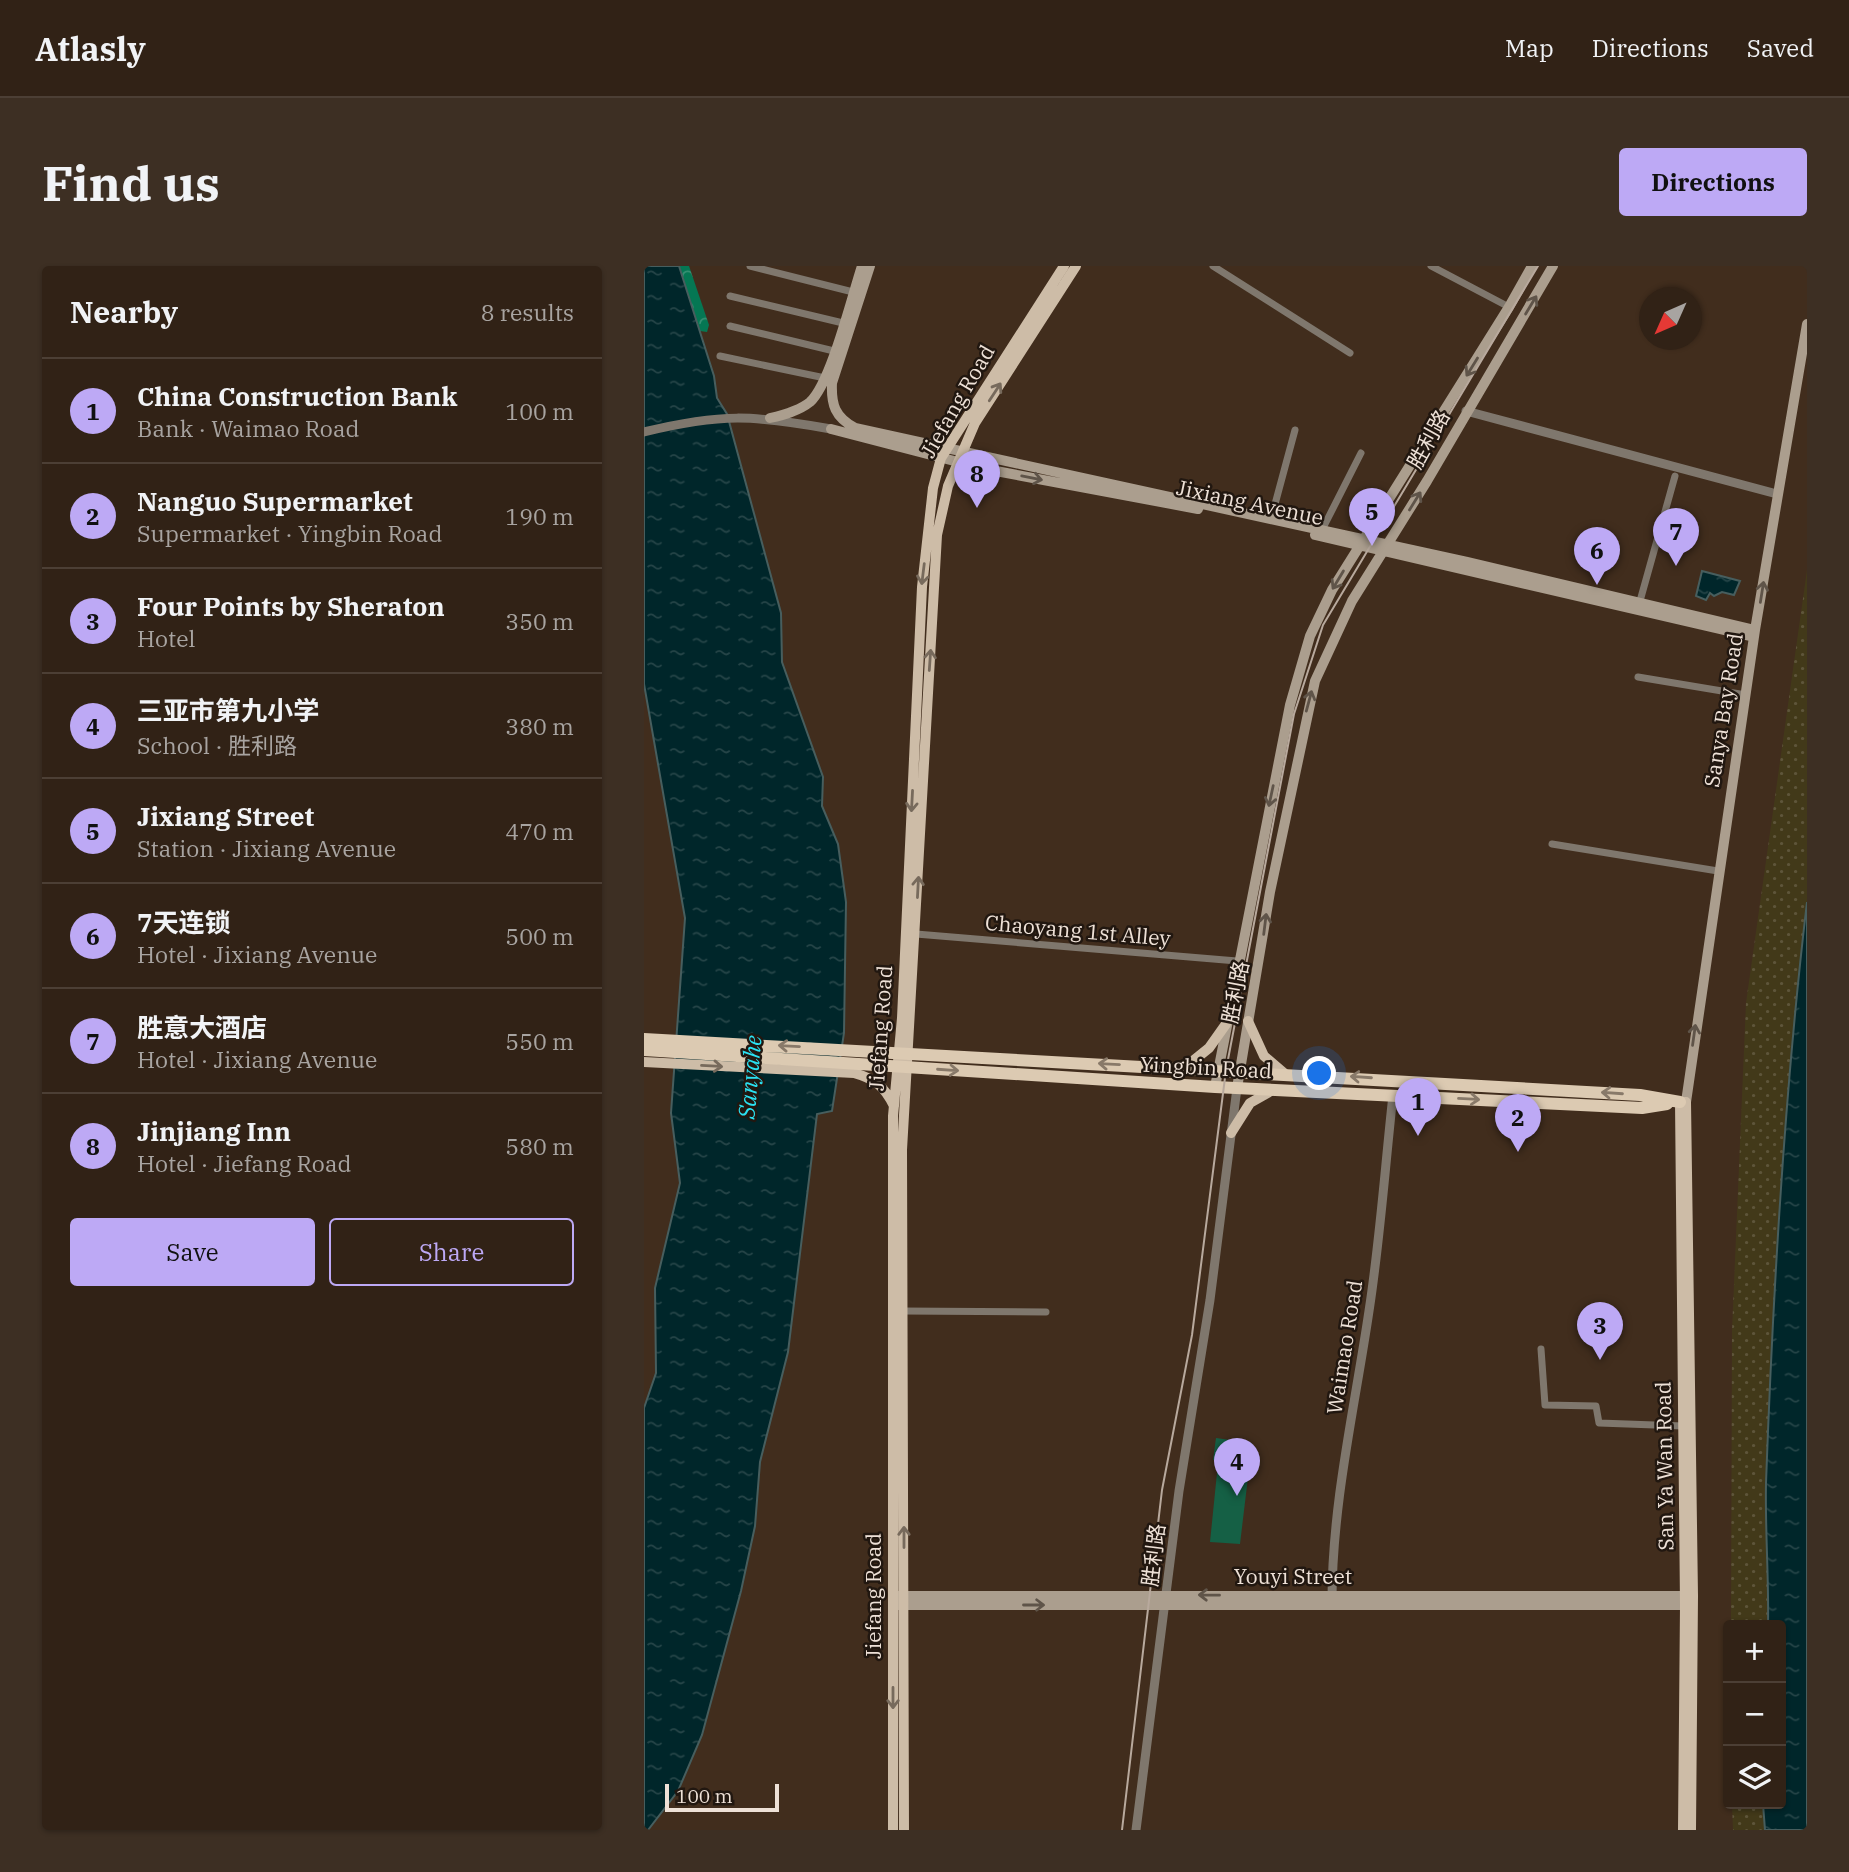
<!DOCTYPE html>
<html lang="en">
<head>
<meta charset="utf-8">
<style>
  :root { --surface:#312216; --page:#3d2f23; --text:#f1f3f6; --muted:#a8a4a1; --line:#4c3f35; --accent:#bda9f5 }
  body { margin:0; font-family:"IBM Plex Serif","Noto Sans SC",serif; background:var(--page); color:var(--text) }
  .controls { position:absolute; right:21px; bottom:21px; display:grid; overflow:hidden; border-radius:7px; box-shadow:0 2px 5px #0004 }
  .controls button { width:63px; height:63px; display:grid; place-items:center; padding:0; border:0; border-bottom:2px solid var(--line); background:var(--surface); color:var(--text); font:35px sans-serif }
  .compass { position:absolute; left:995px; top:21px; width:63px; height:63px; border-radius:50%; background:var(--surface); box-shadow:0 2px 5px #0004; rotate:225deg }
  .scale { position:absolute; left:21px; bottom:18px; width:114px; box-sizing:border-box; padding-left:7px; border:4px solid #eee1d7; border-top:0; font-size:19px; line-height:24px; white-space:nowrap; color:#eee1d7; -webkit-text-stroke:5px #211710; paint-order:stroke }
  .you { position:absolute; left:676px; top:808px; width:24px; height:24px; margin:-18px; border:5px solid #fff; border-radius:50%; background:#1a73e8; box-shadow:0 0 0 10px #1a73e833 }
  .badge { display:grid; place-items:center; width:46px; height:46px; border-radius:50%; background:var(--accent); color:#111; font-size:23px; font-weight:700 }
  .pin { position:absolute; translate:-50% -58px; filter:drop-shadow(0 2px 4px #0008) }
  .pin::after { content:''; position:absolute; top:37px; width:24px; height:21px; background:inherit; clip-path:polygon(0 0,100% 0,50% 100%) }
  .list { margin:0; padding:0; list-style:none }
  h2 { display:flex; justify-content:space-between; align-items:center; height:91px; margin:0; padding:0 28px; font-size:30px }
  h2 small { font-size:23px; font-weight:400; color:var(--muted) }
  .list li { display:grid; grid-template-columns:46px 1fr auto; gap:21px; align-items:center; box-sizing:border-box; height:105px; padding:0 28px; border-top:2px solid var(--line) }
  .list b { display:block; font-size:26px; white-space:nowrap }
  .list p { margin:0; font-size:23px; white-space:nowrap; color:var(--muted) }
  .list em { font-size:23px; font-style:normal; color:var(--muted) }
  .actions { display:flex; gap:14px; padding:21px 28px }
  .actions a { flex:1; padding:16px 0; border:2px solid var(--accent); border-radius:7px; text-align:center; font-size:24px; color:var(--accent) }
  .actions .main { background:var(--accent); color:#111 }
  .icon { flex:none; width:38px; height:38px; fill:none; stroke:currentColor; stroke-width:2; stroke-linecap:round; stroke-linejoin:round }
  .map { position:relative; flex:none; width:1163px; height:1564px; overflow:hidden; border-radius:7px }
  header { display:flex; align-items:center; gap:42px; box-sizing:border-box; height:98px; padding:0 35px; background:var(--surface); border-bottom:2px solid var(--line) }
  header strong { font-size:33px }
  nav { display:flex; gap:38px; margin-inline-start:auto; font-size:24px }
  .intro { display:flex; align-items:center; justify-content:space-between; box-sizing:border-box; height:168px; padding:0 42px }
  h1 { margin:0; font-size:49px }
  .button { padding:18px 32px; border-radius:7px; background:var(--accent); color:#111; font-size:24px; font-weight:700 }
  main { display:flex; gap:42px; padding:0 42px }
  aside { flex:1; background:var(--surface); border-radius:7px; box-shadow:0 2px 5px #0004 }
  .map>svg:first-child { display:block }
  .forest { fill:url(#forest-crowns) }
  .sand { fill:url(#sand-dots) }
  .park { fill:#156045 }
  .water { fill:url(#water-ripples); stroke:#475e5e; stroke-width:2 }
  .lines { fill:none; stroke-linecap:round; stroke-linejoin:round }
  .minor { stroke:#7f776d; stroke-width:7 }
  .tertiary { stroke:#7f776d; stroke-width:9 }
  .secondary { stroke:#ab9e8e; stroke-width:10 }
  .primary { stroke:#cdbca7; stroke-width:10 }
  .trunk { stroke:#dccab2; stroke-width:12 }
  .tram { stroke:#b8a99d; stroke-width:2 }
  .oneway { stroke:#5f5449 }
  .oneway2 { stroke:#776a5c }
  .oneway3 { stroke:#887969 }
  .labels { text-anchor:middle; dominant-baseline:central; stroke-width:5; stroke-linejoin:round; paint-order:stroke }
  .street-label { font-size:21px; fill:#eee1d7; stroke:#211710 }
  .water-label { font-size:23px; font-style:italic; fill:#2ae1f2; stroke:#211710 }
</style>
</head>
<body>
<header>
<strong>Atlasly</strong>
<nav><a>Map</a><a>Directions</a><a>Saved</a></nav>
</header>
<div class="intro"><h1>Find us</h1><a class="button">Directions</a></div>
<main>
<aside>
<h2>Nearby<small>8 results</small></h2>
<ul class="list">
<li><span class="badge">1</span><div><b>China Construction Bank</b><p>Bank · Waimao Road</p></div><em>100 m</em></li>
<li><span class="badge">2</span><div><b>Nanguo Supermarket</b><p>Supermarket · Yingbin Road</p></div><em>190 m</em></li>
<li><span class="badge">3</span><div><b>Four Points by Sheraton</b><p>Hotel</p></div><em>350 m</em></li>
<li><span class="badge">4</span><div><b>三亚市第九小学</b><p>School · 胜利路</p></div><em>380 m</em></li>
<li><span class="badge">5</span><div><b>Jixiang Street</b><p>Station · Jixiang Avenue</p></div><em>470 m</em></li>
<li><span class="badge">6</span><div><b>7天连锁</b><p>Hotel · Jixiang Avenue</p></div><em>500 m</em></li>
<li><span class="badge">7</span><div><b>胜意大酒店</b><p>Hotel · Jixiang Avenue</p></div><em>550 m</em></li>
<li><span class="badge">8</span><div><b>Jinjiang Inn</b><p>Hotel · Jiefang Road</p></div><em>580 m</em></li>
</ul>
<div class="actions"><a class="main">Save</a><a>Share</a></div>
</aside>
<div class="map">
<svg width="1163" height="1564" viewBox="0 0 1163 1564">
  <defs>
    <pattern id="forest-crowns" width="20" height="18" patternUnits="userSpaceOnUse" patternTransform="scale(1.75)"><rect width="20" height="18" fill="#057753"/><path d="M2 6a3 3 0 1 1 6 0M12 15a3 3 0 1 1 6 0" fill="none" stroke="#369073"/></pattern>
    <pattern id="sand-dots" width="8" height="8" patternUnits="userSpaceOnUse" patternTransform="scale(1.75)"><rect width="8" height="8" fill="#423919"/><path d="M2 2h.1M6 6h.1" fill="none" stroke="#5e553a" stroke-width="1.8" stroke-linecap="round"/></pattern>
    <pattern id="water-ripples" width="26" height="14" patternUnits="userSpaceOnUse" patternTransform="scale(1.75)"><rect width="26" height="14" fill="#00262a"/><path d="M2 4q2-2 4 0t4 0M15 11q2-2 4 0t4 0" fill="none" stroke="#264548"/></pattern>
  </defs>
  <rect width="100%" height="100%" fill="#412d1d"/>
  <path class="forest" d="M28 0H45L65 59 63 66 56 65Z"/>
  <path class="sand" d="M1163 304V636L1142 856 1126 1102 1122 1220 1124 1359H1087L1088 1065 1102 737Z
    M1088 1538H1119L1121 1564H1089Z"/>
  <path class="park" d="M572 1172 608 1177 605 1198 569 1194Z
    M574 1197 605 1203 596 1278 566 1276Z"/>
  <path class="water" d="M0 0H35L70 110 73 132 83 148 137 347 138 396 179 511 178 540 194 578 202 636 200 767 188 845 173 848 144 1086 116 1196 111 1260 97 1325 58 1469 34 1525 4 1564H0V1142L12 1107 11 1022 36 917 27 847 41 652 0 418Z
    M1058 305 1096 315 1090 329 1078 326 1070 330 1066 327 1062 334 1052 330Z
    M1163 636V1564H1121L1119 1538H1137V1359H1124C1125 1312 1121 1264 1122 1217 1129 1023 1140 829 1163 636Z"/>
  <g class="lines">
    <path class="minor" d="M106 0 209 26
      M569 0 706 87
      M787 0 865 41
      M86 30 199 57
      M86 60 190 85
      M76 90 181 112
      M627 253 651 164
      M678 264 717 187
      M996 335 1031 210
      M994 411 1102 429
      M908 578 1074 605
      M272 668 593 695
      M258 1045 402 1046
      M897 1083 901 1139 952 1140 955 1157 1039 1160"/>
    <path class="tertiary" d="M822 145 1133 228
      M0 166C77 147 109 149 187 163
      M688 1334C688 1238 711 1140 725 1045 736 974 741 901 749 829
      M492 1564 535 1225 566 1034 593 822"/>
    <path class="secondary" d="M226 0 188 117C187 139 191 151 211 162L823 296 1111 364
      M126 152C139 149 155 145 166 136 187 117 208 30 218 0
      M187 163 341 203 554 243
      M671 269 1110 371
      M571 821 646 439 666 370 688 324 865 41 888 0
      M593 822 626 626 671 415 708 335 783 215 909 0
      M1042 836 1111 364 1163 58
      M252 1330H1049
      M253 1339H1046"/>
    <path class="primary" d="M604 755 620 790 640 807
      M0 796 210 807C231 813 240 820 250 840
      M539 803 565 782 582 758
      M587 867 606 837 627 825
      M249 1564V850L258 752 278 321 289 222 297 192 420 0
      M260 1564 258 884 293 269 304 220 331 157 432 0
      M1039 1564 1041 1339 1036 836H1042L1049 1330 1047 1564"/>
    <path class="trunk" d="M0 773 996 829 1036 836
      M0 784 571 821 998 842 1023 838"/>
    <path class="tram" d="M478 1564 518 1224 548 1069 582 804 650 448 679 359 894 0"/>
  </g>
  <defs><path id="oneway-shaft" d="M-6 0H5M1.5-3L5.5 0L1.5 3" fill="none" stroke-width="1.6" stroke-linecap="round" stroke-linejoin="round" transform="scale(1.75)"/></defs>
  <g class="oneway">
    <use href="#oneway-shaft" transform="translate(887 39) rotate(-59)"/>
    <use href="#oneway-shaft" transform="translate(828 101) rotate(122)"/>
    <use href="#oneway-shaft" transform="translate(388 212) rotate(11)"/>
    <use href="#oneway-shaft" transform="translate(771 235) rotate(-58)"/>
    <use href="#oneway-shaft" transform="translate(694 314) rotate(121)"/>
    <use href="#oneway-shaft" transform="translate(1118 326) rotate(-81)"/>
    <use href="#oneway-shaft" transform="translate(665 435) rotate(-75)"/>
    <use href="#oneway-shaft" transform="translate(627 530) rotate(102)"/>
    <use href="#oneway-shaft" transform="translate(621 658) rotate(-83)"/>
    <use href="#oneway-shaft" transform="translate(1050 769) rotate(-82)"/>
    <use href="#oneway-shaft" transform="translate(565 1329) rotate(-179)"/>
    <use href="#oneway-shaft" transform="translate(390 1339)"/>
  </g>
  <g class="oneway2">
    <use href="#oneway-shaft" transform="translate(351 126) rotate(-57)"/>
    <use href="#oneway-shaft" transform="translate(279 308) rotate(97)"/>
    <use href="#oneway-shaft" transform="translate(286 394) rotate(-86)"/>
    <use href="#oneway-shaft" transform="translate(268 535) rotate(93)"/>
    <use href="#oneway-shaft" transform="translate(274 621) rotate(-87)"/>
    <use href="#oneway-shaft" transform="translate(68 800) rotate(3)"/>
    <use href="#oneway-shaft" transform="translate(260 1271) rotate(-90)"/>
    <use href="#oneway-shaft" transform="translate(249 1432) rotate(90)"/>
  </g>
  <g class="oneway3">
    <use href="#oneway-shaft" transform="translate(145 780) rotate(-177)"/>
    <use href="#oneway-shaft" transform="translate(465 798) rotate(-177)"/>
    <use href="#oneway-shaft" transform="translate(304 804) rotate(4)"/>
    <use href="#oneway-shaft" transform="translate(717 811) rotate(-176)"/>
    <use href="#oneway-shaft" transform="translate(968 827) rotate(-176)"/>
    <use href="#oneway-shaft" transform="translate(825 833) rotate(3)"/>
  </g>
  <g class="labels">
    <g class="street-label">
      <text transform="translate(313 135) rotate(-60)">Jiefang Road</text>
      <text transform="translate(784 173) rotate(-61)">胜利路</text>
      <text transform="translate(606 236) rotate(12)">Jixiang Avenue</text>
      <text transform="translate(1079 444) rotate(-81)">Sanya Bay Road</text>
      <text transform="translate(434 664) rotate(5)">Chaoyang 1st Alley</text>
      <text transform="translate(591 726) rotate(-79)">胜利路</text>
      <text transform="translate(236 762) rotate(-86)">Jiefang Road</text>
      <text transform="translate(562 801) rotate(3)">Yingbin Road</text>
      <text transform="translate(700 1081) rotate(-81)">Waimao Road</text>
      <text transform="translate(1020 1200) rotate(-91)">San Ya Wan Road</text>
      <text transform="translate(509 1289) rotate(-83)">胜利路</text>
      <text x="649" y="1310">Youyi Street</text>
      <text transform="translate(229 1330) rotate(-90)">Jiefang Road</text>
    </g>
    <g class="water-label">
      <text transform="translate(105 811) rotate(-85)">Sanyahe</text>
    </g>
  </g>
</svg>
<div class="controls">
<button>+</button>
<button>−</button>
<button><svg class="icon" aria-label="layers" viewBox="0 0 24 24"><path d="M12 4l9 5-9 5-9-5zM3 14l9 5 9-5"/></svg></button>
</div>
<svg class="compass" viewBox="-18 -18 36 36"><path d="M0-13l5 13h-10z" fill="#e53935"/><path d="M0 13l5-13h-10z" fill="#a8a4a1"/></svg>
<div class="scale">100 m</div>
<div class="you"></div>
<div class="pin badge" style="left:774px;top:870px">1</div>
<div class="pin badge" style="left:874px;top:886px">2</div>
<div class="pin badge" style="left:956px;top:1094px">3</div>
<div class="pin badge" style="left:593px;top:1230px">4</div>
<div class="pin badge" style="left:728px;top:280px">5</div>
<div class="pin badge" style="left:953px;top:319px">6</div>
<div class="pin badge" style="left:1032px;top:300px">7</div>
<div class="pin badge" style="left:333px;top:242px">8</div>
</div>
</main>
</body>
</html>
